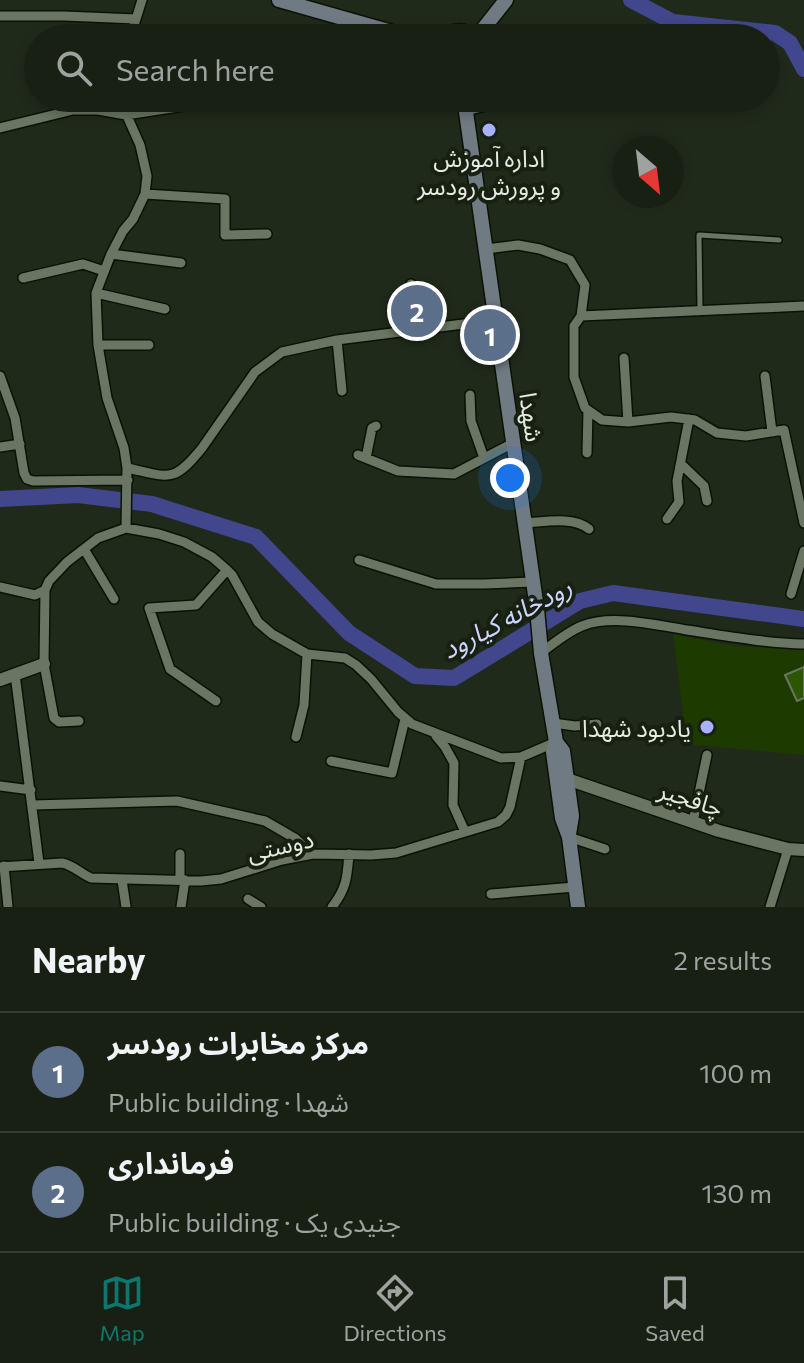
<!DOCTYPE html>
<html lang="en">
<head>
<meta charset="utf-8">
<style>
  :root { --surface:#182014; --page:#252d22; --text:#f1f3f6; --muted:#9fa3a0; --line:#363e34; --accent:#0f766e }
  body { margin:0; font-family:Commissioner,"Noto Sans Arabic",sans-serif; background:var(--page); color:var(--text) }
  .compass { position:absolute; left:612px; top:136px; width:72px; height:72px; border-radius:50%; background:var(--surface); box-shadow:0 4px 12px #0003; rotate:152deg }
  .you { position:absolute; left:510px; top:478px; width:28px; height:28px; margin:-20px; border:6px solid #fff; border-radius:50%; background:#1a73e8; box-shadow:0 0 0 12px #1a73e833 }
  .badge { display:grid; place-items:center; width:52px; height:52px; border-radius:50%; background:var(--accent); color:#fff; font-size:26px; font-weight:700 }
  .pin { position:absolute; translate:-50% -50%; border:4px solid #fff; box-shadow:0 2px 8px #0006 }
  .list { margin:0; padding:0; list-style:none }
  h2 { display:flex; justify-content:space-between; align-items:center; height:104px; margin:0; padding:0 32px; font-size:34px }
  h2 small { font-size:26px; font-weight:400; color:var(--muted) }
  .list li { display:grid; grid-template-columns:52px 1fr auto; gap:24px; align-items:center; box-sizing:border-box; height:120px; padding:0 32px; border-top:2px solid var(--line) }
  .list b { display:block; font-size:30px; white-space:nowrap }
  .list p { margin:0; font-size:26px; white-space:nowrap; color:var(--muted) }
  .list em { font-size:26px; font-style:normal; color:var(--muted) }
  .icon { flex:none; width:44px; height:44px; fill:none; stroke:currentColor; stroke-width:2; stroke-linecap:round; stroke-linejoin:round }
  .map { position:relative; flex:none; width:804px; height:907px; overflow:hidden }
  .search { position:absolute; background:var(--surface); box-shadow:0 4px 12px #0003; left:24px; right:24px; top:24px; height:88px; display:flex; align-items:center; gap:20px; box-sizing:border-box; padding:0 28px; border-radius:44px; color:var(--muted); font-size:30px }
  .sheet { height:344px; background:var(--surface) }
  nav { display:flex; justify-content:space-around; align-items:center; box-sizing:border-box; height:112px; border-top:2px solid var(--line); background:var(--surface); font-size:22px; color:var(--muted) }
  nav a { display:grid; justify-items:center; gap:4px }
  nav .on { color:var(--accent) }
  .map>svg:first-child { display:block }
  .green { fill:#1d3b00 }
  .lines { fill:none; stroke-linecap:round; stroke-linejoin:round }
  .river { stroke:#42468c; stroke-width:16 }
  .building { fill:#2d5602; stroke:#6a7563; stroke-width:2 }
  .service-casing { stroke:#0a1205; stroke-width:8 }
  .minor-casing { stroke:#0a1205; stroke-width:12 }
  .tertiary-casing { stroke:#0a1205; stroke-width:15 }
  .secondary-casing { stroke:#0a1205; stroke-width:17 }
  .service { stroke:#6a7563; stroke-width:5 }
  .minor { stroke:#6a7563; stroke-width:9 }
  .tertiary { stroke:#6a7563; stroke-width:12 }
  .secondary { stroke:#707a83; stroke-width:14 }
  .poi-dot { fill:#a7b1fc; stroke:#172011; stroke-width:3 }
  .labels { text-anchor:middle; dominant-baseline:central; stroke-width:8; stroke-linejoin:round; paint-order:stroke }
  .poi-label { font-size:24px; fill:#e4ebe1; stroke:#172011 }
  .street-label { font-size:24px; fill:#e4ebe1; stroke:#172011 }
  .water-label { font-size:26px; font-style:italic; fill:#cdd4fe; stroke:#172011 }
</style>
</head>
<body>
<div class="map">
<svg width="804" height="907" viewBox="0 0 804 907">
  <rect width="100%" height="100%" fill="#202a1b"/>
  <path class="green" d="M673 634 735 646 804 649V755L687 744Z"/>
  <g class="lines">
    <path class="river" d="M631 0 673 22 775 33 790 43 804 69
      M0 499 78 495 152 504 256 537 349 633 415 676 454 678 580 601 613 593 804 619"/>
  </g>
  <path class="building" d="M804 667V698L797 701 785 675Z"/>
  <g class="lines">
    <g class="service-casing">
      <path id="service" d="M700 309 699 235 779 240"/>
    </g>
    <g class="minor-casing">
      <path id="minor" d="M0 16H64L136 19
        M130 38 142 0
        M119 98 140 145 147 176 145 194 133 219 123 231 111 254 96 293 98 345 107 398 124 448 127 468 126 528
        M593 98C626 107 643 109 676 98
        M466 111 517 98
        M0 128 73 110H98L126 115 236 98
        M145 194 225 199V235L267 234
        M486 249 518 245 540 249 570 260 585 285 581 316 574 326V377L585 408 602 420 628 422 671 417 695 420 717 433 746 436 784 430 804 523
        M111 254 181 263
        M23 278 83 264 104 271
        M411 284 416 329
        M96 293 165 309
        M581 316 804 306
        M337 340 342 391
        M98 345H149
        M624 358 628 422
        M0 376 15 418 24 473 27 479 33 481 128 480
        M765 376 772 432
        M470 395 471 421 484 458
        M0 447 20 444
        M587 453 588 410
        M358 455 398 471 454 474 513 443
        M366 458 372 428 376 426
        M681 464 704 486 707 501
        M127 468C169 477 173 484 202 448L255 372 282 352 337 340 495 320
        M667 519 679 502 677 481 689 419
        M525 523C545 522 573 516 589 529
        M84 549 114 599
        M359 560 436 584H484L533 582
        M0 587 35 595 45 590
        M791 594 804 551
        M541 653C554 643 567 632 582 626 612 614 656 625 687 630 726 636 765 643 804 644
        M15 674 39 863
        M216 701 170 669 149 608 196 605 227 570
        M79 721 59 722 54 718 44 664 45 590 49 581 67 562 98 538 126 528 159 534 184 542 212 557 227 570 232 575 258 622 272 634 307 654 345 658 356 665 371 679 398 712 412 724 501 758 521 757 556 742
        M553 723 575 726 597 724
        M436 736 445 747 454 763 453 805 465 832
        M296 737 304 705 307 654
        M331 761 392 773 405 719
        M0 786 31 790
        M33 805 177 801 265 821 296 839 313 854
        M693 822 707 755
        M569 837 605 849
        M180 854V880
        M4 866 8 907
        M0 867 62 863C73 865 80 873 91 878L201 881 221 879 282 860 313 854 371 855 396 853 498 822 506 815 510 807 521 757
        M122 880 126 907
        M491 894 575 887
        M248 899 261 907
        M181 907 185 880
        M332 907C347 888 347 877 349 854
        M770 907 788 849"/>
    </g>
    <g class="tertiary-casing">
      <path id="tertiary" d="M0 680 44 664
        M567 779 719 831 788 849 804 850"/>
    </g>
    <g class="secondary-casing">
      <path id="secondary" d="M279 0 413 38
        M444 38C454 29 465 29 475 38
        M476 38 506 0
        M464 98 537 609 541 653 556 742 553 752 562 818 569 837 578 907
        M556 742 563 751 572 816 569 834"/>
    </g>
    <use href="#service" class="service"/>
    <use href="#minor" class="minor"/>
    <use href="#tertiary" class="tertiary"/>
    <use href="#secondary" class="secondary"/>
  </g>
  <g class="poi-dot">
    <circle cx="489" cy="130" r="8"/>
    <circle cx="707" cy="727" r="8"/>
  </g>
  <g class="labels">
    <g class="poi-label">
      <text x="489" y="157">اداره آموزش<tspan x="489" dy="28">و پرورش رودسر</tspan></text>
      <text x="691" y="727" text-anchor="end">یادبود شهدا</text>
    </g>
    <g class="street-label">
      <text transform="translate(532 417) rotate(82)">شهدا</text>
      <text transform="translate(691 798) rotate(18)">چافجیر</text>
      <text transform="translate(280 845) rotate(-13)">دوستی</text>
    </g>
    <g class="water-label">
      <text transform="translate(506 617) rotate(-28)">رودخانه کیارود</text>
    </g>
  </g>
</svg>
<svg class="compass" viewBox="-18 -18 36 36"><path d="M0-13l5 13h-10z" fill="#e53935"/><path d="M0 13l5-13h-10z" fill="#9fa3a0"/></svg>
<div class="you"></div>
<div class="pin badge" style="left:490px;top:335px;background:#5c6f8a">1</div>
<div class="pin badge" style="left:417px;top:311px;background:#5c6f8a">2</div>
<div class="search"><svg class="icon" aria-label="search" viewBox="0 0 24 24"><circle cx="10" cy="10" r="6"/><path d="M15 15l6 6"/></svg>Search here</div>
</div>
<section class="sheet">
<h2>Nearby<small>2 results</small></h2>
<ul class="list">
<li><span class="badge" style="background:#5c6f8a">1</span><div><b>مرکز مخابرات رودسر</b><p>Public building · شهدا</p></div><em>100 m</em></li>
<li><span class="badge" style="background:#5c6f8a">2</span><div><b>فرماندارى</b><p>Public building · جنیدی یک</p></div><em>130 m</em></li>
</ul>
</section>
<nav>
<a class="on"><svg class="icon" aria-label="map" viewBox="0 0 24 24"><path d="M3 6l6-2 6 2 6-2v14l-6 2-6-2-6 2zM9 4v14M15 6v14"/></svg>Map</a>
<a><svg class="icon" aria-label="directions" viewBox="0 0 24 24"><path d="M12 3l9 9-9 9-9-9zM9 14v-3h6M13 9l2 2-2 2"/></svg>Directions</a>
<a><svg class="icon" aria-label="saved" viewBox="0 0 24 24"><path d="M7 4h10v16l-5-4-5 4z"/></svg>Saved</a>
</nav>
</body>
</html>
